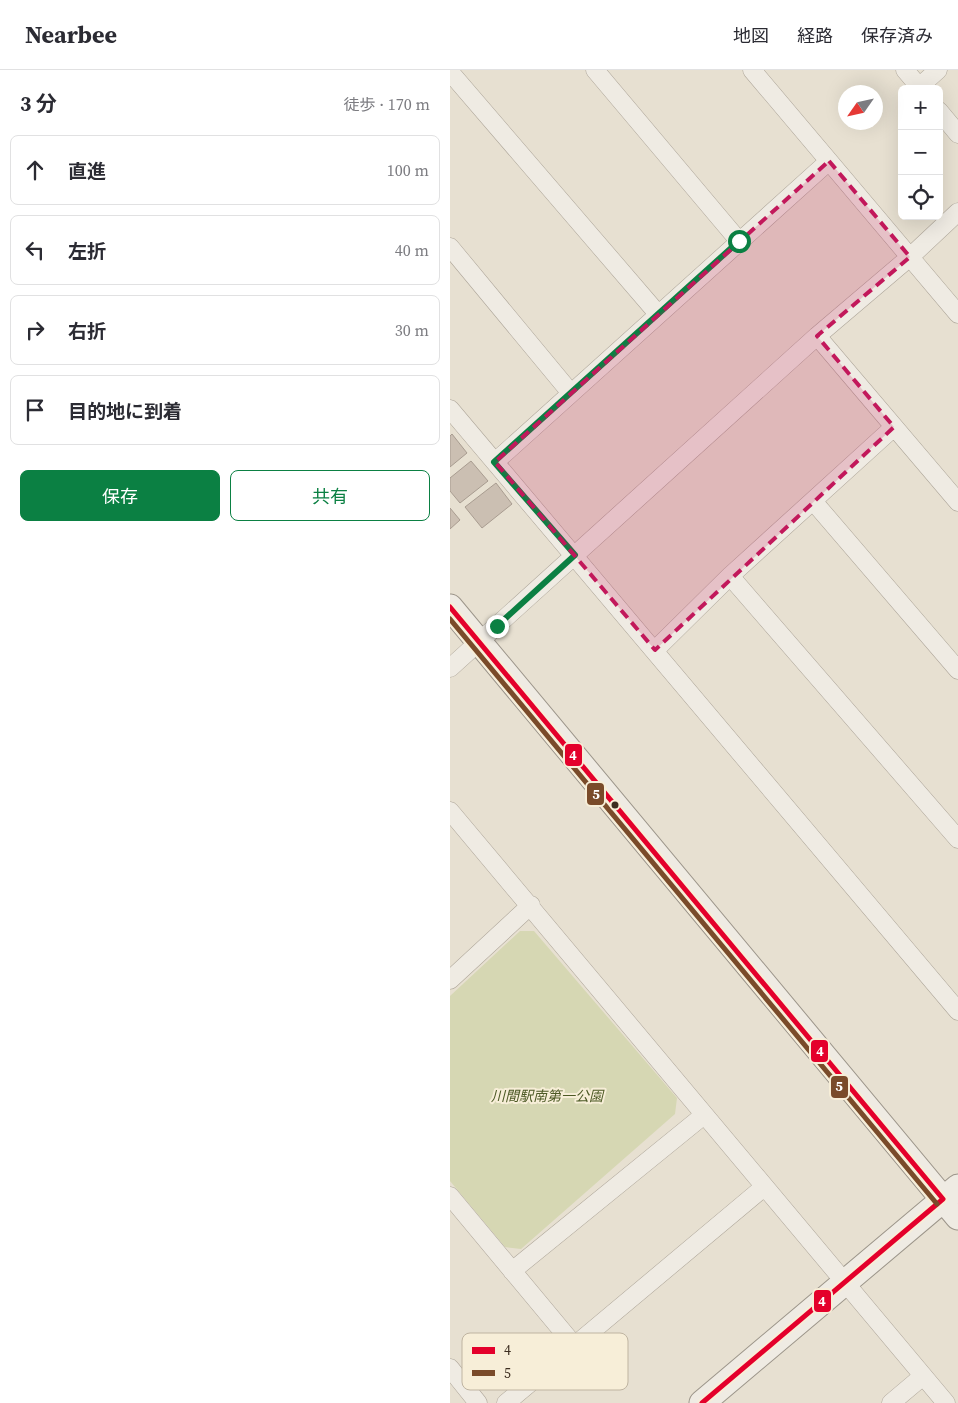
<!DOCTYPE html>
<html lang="ja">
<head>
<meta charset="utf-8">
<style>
  :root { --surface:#fff; --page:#f2f2f3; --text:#2b2b33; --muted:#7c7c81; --line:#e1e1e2; --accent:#0b8043 }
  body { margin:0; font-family:"Source Serif 4","Noto Sans JP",serif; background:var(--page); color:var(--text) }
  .controls { position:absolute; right:15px; top:15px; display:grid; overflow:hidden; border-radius:8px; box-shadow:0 5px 20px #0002 }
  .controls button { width:45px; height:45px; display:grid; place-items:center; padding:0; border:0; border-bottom:1px solid var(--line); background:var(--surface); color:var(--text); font:25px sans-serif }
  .compass { position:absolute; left:388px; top:15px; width:45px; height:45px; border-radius:50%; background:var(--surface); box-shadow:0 5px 20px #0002; rotate:236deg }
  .stop { position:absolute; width:15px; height:15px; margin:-11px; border:4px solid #0b8043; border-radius:50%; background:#fff }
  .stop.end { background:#0b8043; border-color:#fff; box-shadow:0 1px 5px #0008 }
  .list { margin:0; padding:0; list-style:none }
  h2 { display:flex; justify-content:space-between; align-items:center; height:65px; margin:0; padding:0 20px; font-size:21px }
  h2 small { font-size:16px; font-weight:400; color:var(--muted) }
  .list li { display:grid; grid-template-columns:32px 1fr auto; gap:15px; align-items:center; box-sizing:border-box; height:70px; margin:0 10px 10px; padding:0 10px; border:1px solid var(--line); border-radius:8px }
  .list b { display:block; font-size:19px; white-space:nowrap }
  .list em { font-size:16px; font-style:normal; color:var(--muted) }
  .actions { display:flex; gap:10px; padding:15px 20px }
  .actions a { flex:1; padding:11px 0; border:1px solid var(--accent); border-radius:8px; text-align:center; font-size:18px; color:var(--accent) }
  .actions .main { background:var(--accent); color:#fff }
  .icon { flex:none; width:28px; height:28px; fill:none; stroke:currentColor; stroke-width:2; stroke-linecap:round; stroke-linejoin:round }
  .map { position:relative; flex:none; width:508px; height:1333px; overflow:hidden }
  header { display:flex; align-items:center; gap:30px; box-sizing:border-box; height:70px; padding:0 25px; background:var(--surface); border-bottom:1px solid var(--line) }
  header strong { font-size:24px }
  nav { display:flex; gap:28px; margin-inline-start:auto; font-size:18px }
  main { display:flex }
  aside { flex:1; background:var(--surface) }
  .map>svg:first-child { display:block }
  .green { fill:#d6d7b3 }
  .building { fill:#cbbfb2; stroke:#a89c90 }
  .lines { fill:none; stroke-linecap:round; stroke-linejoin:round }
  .street-casing { stroke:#ada599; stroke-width:19 }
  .secondary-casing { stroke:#9c958a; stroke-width:27 }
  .street { stroke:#efebe3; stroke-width:18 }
  .secondary { stroke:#efebe3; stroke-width:25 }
  .bus-1-casing { stroke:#f7eed8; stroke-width:9 }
  .bus-2-casing { stroke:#f7eed8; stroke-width:9 }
  .bus-1 { stroke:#e4002b; stroke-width:5 }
  .bus-2 { stroke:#7a4b2a; stroke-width:5 }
  .route { stroke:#0b8043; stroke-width:6 }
  .marked { fill:#c2185b; fill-opacity:0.2; stroke:#c2185b; stroke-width:4; stroke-dasharray:10 6; stroke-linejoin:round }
  .bus-dot { fill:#3d2e20; stroke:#f7eed8; stroke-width:2 }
  .labels { text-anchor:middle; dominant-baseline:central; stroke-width:4; stroke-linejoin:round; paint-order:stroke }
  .park-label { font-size:14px; font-style:italic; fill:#4d5a26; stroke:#f7eed8 }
  .key { fill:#f7eed8; stroke:#bfb4a1; stroke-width:1 }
  .key-label { font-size:14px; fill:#3d2e20 }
  .line-badge { stroke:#f7eed8; stroke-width:2 }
  .badge-label { font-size:14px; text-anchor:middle; font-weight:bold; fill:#fff }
</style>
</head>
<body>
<header>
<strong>Nearbee</strong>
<nav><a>地図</a><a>経路</a><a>保存済み</a></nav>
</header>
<main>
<aside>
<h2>3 分<small>徒歩 · 170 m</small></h2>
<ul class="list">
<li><svg class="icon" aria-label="ahead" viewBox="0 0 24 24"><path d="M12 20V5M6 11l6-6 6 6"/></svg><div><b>直進</b></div><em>100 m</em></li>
<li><svg class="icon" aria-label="left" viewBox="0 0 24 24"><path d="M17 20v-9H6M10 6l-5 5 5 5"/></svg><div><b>左折</b></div><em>40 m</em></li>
<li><svg class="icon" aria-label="right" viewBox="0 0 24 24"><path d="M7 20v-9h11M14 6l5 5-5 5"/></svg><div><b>右折</b></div><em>30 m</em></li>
<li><svg class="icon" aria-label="arrive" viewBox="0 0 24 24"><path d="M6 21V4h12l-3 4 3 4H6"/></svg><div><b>目的地に到着</b></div></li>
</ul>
<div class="actions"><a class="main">保存</a><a>共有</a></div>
</aside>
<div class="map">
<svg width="508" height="1333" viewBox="0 0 508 1333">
  <rect width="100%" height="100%" fill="#e7e0d1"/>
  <path class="green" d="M70 861H84L227 1028 225 1044 71 1179 55 1177 0 1111V926Z"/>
  <path class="building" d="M2 364 17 383 0 397V366Z
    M21 391 38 411 10 433 0 421V408Z
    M46 413 62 434 32 458 15 437Z
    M0 438 10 450 0 459Z"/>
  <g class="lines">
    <g class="street-casing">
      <path id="street" d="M145 0 289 171
        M302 0 508 244
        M455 0 471 19
        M0 2 208 244
        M469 17 488 0
        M489 41 508 64
        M0 177 120 322
        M367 266 508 432
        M0 339 508 941
        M45 392 379 91
        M363 431 508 600
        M280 506 508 769
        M205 580 280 506 444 357
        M0 598 367 266 460 187 508 142
        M0 741 496 1333
        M0 910 81 835
        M0 1126 124 1275
        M62 1201 254 1045
        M0 1298 28 1333
        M56 1333 314 1117
        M441 1333 473 1306"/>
    </g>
    <g class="secondary-casing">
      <path id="secondary" d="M0 537 508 1147
        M252 1333 508 1117"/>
    </g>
    <use href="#street" class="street"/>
    <use href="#secondary" class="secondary"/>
    <g class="bus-1-casing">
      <path id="bus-1" d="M0 537 493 1129
        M252 1333 493 1129"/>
    </g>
    <g class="bus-2-casing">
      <path id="bus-2" d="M0 549 487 1134"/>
    </g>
    <use href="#bus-1" class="bus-1"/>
    <use href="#bus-2" class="bus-2"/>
  </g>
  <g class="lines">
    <path class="route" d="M47 556 125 485 44 392 289 171"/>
  </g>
  <path class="marked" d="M379 91 460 187 367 266 444 357 205 580 45 392Z"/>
  <circle class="bus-dot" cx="165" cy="735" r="4.5"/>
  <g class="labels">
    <g class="park-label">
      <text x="97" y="1026">川間駅南第一公園</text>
    </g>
  </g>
  <rect x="12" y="1263" width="166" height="57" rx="8" class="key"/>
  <rect x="22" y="1277" width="23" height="7" fill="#e4002b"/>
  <rect x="22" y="1300" width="23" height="6" fill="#7a4b2a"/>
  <g class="key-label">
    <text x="54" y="1285">4</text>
    <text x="54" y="1308">5</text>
  </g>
  <g class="line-badge">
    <rect x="114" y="673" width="19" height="24" rx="5" fill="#e4002b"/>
    <rect x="136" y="712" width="19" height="24" rx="5" fill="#7a4b2a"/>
    <rect x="360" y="969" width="19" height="24" rx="5" fill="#e4002b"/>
    <rect x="380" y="1005" width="19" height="24" rx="5" fill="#7a4b2a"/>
    <rect x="363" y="1219" width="19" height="24" rx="5" fill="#e4002b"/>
  </g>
  <g class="badge-label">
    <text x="123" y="690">4</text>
    <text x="146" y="729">5</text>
    <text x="370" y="986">4</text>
    <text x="389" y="1021">5</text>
    <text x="372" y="1236">4</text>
  </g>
</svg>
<div class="controls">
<button>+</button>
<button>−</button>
<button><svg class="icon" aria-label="locate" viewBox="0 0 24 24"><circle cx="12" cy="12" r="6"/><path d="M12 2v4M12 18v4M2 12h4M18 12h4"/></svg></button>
</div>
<svg class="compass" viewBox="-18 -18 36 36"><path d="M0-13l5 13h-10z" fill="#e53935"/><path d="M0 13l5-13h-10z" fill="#7c7c81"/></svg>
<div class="stop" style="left:289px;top:171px"></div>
<div class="stop end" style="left:47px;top:556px"></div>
</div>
</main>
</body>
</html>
